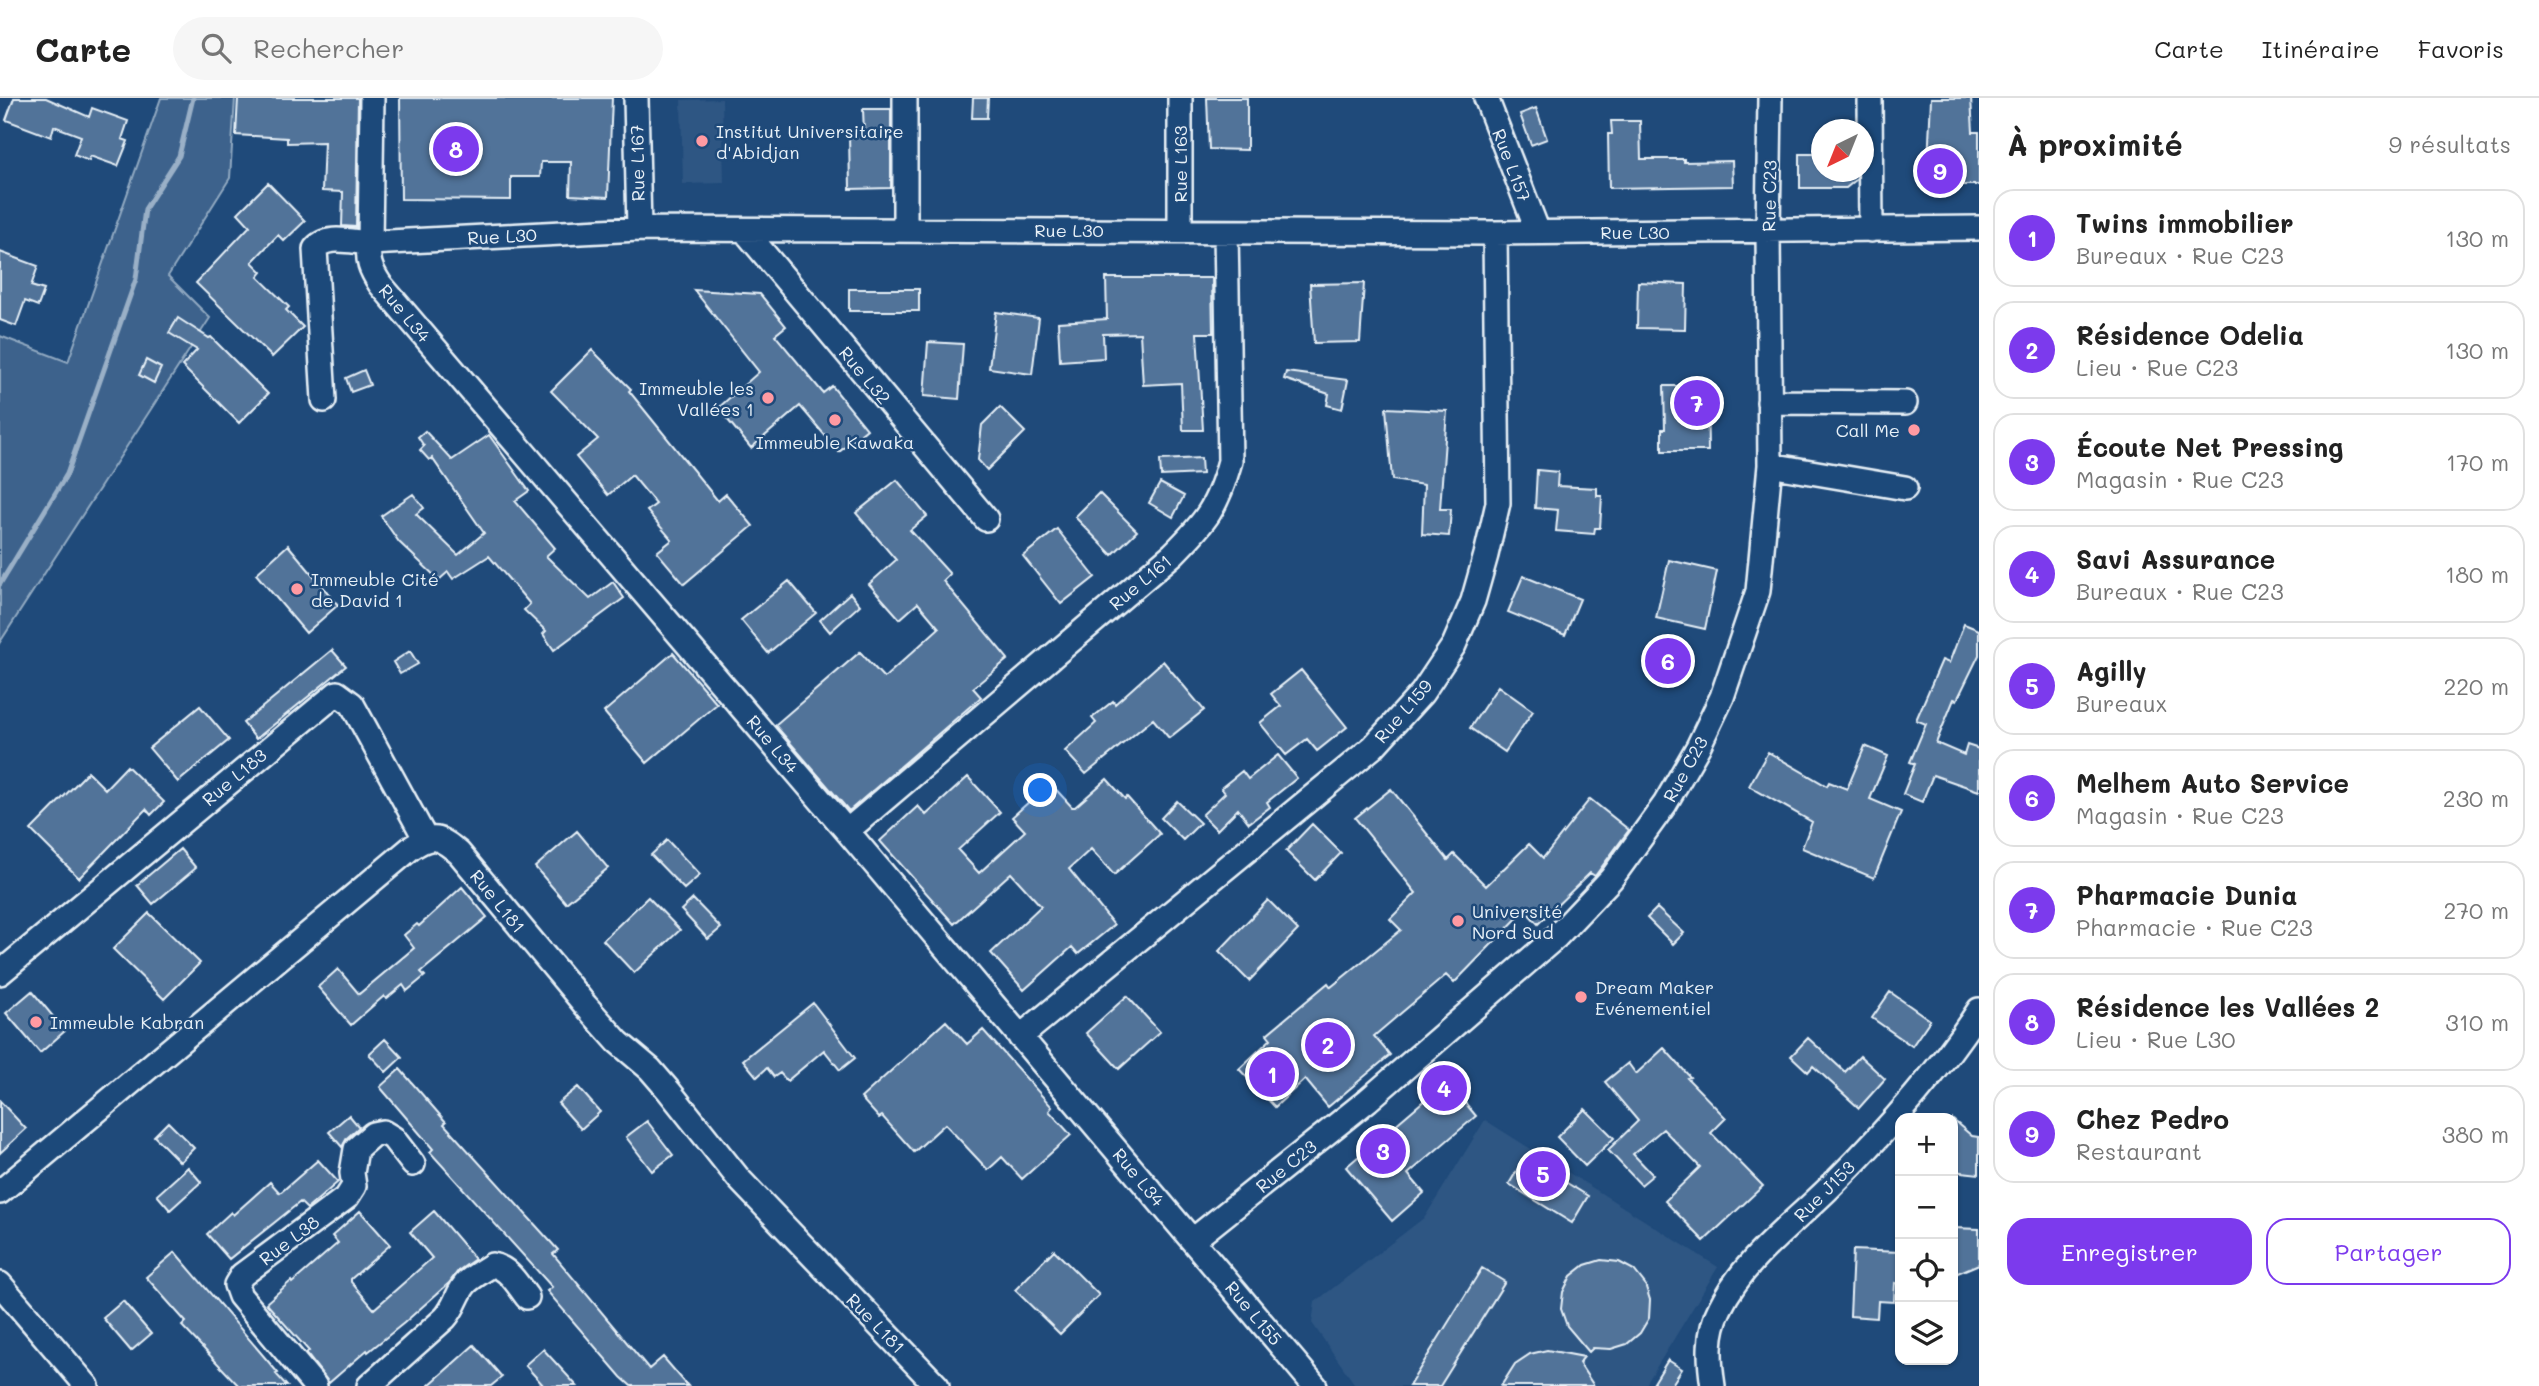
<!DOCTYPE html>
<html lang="fr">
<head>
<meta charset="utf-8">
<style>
  :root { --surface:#fff; --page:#f6f6f6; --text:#222; --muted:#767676; --line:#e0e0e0; --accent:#7c3aed }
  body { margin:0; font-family:Mali,sans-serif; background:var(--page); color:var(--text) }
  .controls { position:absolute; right:21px; bottom:21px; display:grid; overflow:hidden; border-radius:14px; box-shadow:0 2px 5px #0004 }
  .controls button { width:63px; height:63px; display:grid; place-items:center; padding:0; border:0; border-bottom:2px solid var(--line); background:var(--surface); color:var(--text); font:35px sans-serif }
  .compass { position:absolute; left:1811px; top:21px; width:63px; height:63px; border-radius:50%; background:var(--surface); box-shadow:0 2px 5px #0004; rotate:223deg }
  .you { position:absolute; left:1041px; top:693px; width:24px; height:24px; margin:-18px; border:5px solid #fff; border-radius:50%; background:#1a73e8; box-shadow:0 0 0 10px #1a73e833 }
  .badge { display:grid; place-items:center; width:46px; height:46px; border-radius:50%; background:var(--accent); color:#fff; font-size:23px; font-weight:700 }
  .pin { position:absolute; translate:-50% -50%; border:4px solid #fff; box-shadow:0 2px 7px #0006 }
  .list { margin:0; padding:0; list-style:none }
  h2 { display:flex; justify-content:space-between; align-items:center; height:91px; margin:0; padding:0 28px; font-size:30px }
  h2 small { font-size:23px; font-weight:400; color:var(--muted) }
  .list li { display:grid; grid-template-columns:46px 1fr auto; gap:21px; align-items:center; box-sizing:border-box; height:98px; margin:0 14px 14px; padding:0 14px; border:2px solid var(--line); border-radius:21px }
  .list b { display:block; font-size:26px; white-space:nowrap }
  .list p { margin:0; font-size:23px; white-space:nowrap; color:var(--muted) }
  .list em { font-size:23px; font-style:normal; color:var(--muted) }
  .actions { display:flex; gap:14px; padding:21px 28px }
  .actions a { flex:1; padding:16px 0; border:2px solid var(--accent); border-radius:21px; text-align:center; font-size:24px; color:var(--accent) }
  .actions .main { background:var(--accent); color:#fff }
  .icon { flex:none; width:38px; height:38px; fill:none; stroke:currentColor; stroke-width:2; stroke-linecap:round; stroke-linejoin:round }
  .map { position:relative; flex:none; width:1979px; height:1288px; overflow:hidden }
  header { display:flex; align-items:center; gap:42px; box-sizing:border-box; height:98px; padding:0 35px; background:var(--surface); border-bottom:2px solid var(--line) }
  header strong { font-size:33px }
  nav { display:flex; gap:38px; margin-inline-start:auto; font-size:24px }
  .search { width:490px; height:63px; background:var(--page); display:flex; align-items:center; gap:18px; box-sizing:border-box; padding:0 24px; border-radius:38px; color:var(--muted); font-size:26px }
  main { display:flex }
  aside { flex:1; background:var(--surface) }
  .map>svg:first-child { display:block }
  .built { fill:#2e5683 }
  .green { fill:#3c628c; stroke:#92aac2; stroke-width:2 }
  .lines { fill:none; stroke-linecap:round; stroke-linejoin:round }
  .stream { stroke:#9ab0c7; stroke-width:5 }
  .building { fill:#517399; stroke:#e8f1f8; stroke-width:2 }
  .minor-casing { stroke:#e8f1f8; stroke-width:28 }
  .minor { stroke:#1f4a7a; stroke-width:23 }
  .poi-dot { fill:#ff9aa2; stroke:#1f4a7a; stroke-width:2.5 }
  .labels { text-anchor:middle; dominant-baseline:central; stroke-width:5; stroke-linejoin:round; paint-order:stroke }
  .poi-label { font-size:18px; fill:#e8f1f8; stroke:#1f4a7a; text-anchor:start }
  .street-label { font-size:18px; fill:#e8f1f8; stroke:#1f4a7a }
</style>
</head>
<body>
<header>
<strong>Carte</strong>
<div class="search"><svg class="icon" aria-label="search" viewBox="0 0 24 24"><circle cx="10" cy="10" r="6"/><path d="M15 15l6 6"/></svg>Rechercher</div>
<nav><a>Carte</a><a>Itinéraire</a><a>Favoris</a></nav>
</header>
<main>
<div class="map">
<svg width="1979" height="1288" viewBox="0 0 1979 1288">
  <rect width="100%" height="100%" fill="#1f4a7a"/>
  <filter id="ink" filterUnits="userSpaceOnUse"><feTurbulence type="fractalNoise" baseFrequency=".0143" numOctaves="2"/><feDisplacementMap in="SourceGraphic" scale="14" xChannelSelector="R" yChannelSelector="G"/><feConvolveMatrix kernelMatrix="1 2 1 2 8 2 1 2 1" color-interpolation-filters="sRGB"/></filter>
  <g filter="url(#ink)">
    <path class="built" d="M722 1 724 85 683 86 681 2Z
      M1485 1022 1718 1169 1645 1288H1356L1312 1225 1315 1204 1425 1119Z"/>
    <path class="green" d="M161 0H235L230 80 168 178 210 220 0 544V238L68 264Z"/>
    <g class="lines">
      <path class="stream" d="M0 486 67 376 136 181 145 111 179 58 193 0"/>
    </g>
    <path class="building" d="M14 0H46L89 19 92 10 128 23 122 41 128 43 118 68 90 58 89 63 74 57 81 38 54 28 51 39 6 22Z
      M238 0H358L356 129 342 128 343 94 322 93 324 44 287 45V40L236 37Z
      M400 0H612L608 99 570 97 571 64H541L540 79H511V102L401 101Z
      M973 0H988L987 20H972Z
      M1207 0H1247V52L1209 51Z
      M1931 0H1971L1973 34H1979V87H1927Z
      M1536 10 1547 41 1531 47 1520 16Z
      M863 11H891V90L850 91 849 35H864Z
      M1611 23H1640L1641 61H1684V64L1732 63 1733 88 1609 90 1608 36H1612Z
      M1800 56H1822V74H1857V81L1846 90H1800Z
      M268 85 305 123 284 143 278 137 252 164 262 174 258 179 289 209 286 212 303 229 272 259 196 185 250 128 238 115Z
      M0 154 38 168 31 188 44 192 38 208 25 203 16 228 0 222Z
      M1106 180H1212L1213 235H1197L1203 332H1183L1181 285 1143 287 1140 235 1103 236 1104 260 1060 263 1058 224 1107 221Z
      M1638 184 1686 186 1685 231 1637 230Z
      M1364 185 1360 244 1314 245 1310 186Z
      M849 191H919V213H849Z
      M694 192 760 196 786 228 775 237 823 295 832 288 867 331 839 354 800 308 751 350 718 310 759 274Z
      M996 214 1039 220 1032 276 989 270Z
      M178 220 209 240 211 239 268 296 239 325 182 268 197 252 169 235Z
      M928 244 963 246 959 301 924 298Z
      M592 252 631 291 629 293 718 403 726 396 753 428 684 486 657 454 672 442 647 413 656 406 632 377 608 397 576 359 598 341 551 293Z
      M146 262 161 270 154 285 139 277Z
      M364 272 370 287 351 294 346 280Z
      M1286 274 1348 282 1342 311 1327 307 1329 296 1284 281Z
      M1664 288H1707L1708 353H1662V331H1665Z
      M1000 309 1025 334 987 372 978 362 982 327Z
      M1386 310 1447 313 1440 411H1451L1449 438 1422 436 1424 387 1392 382Z
      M425 333 452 362 489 337 529 393 515 403 555 450 546 458 590 501 613 484 624 500 554 552 543 536 546 533 524 512 530 506 489 458 453 481 448 474 439 482 399 444 381 418 413 396 424 410 416 416 458 457 484 435 432 360 429 362 420 352 424 348 418 339Z
      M1201 360 1202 376 1161 378 1160 362Z
      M1537 372 1558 374 1557 388 1597 390V398H1602L1600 430H1595L1594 436 1556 433 1558 412 1535 410Z
      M897 382 927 418 910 432 950 476 943 483 1008 561 973 590 981 599 849 713 775 627 860 554 884 580 939 530 918 505 900 521 869 486 896 462 856 415Z
      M1160 385 1184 398 1173 419 1149 405Z
      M1099 395 1137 433 1112 457 1075 419Z
      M1057 431 1095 479 1061 506 1023 458Z
      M288 447 338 507 306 535 256 476Z
      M1669 462 1717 473 1705 531 1656 520Z
      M1523 478 1580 501 1565 537 1508 514Z
      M789 483 816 515 768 555 741 522Z
      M850 495 860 507 830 534 820 522Z
      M1964 526 1979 532V557L1957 602 1954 601 1936 645 1964 657 1967 647 1979 651V693L1933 677 1922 704 1903 696 1915 666 1910 664 1926 626 1916 622 1942 562 1949 565Z
      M332 552 346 568 256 641 243 625Z
      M410 553 418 566 400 576 393 564Z
      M673 555 717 606 647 665 604 614Z
      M1163 563 1204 612 1169 640 1153 621 1086 676 1065 653 1096 625 1092 620 1113 603 1115 606Z
      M1301 572 1347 629 1317 653 1307 641 1286 657 1260 625 1281 608 1271 596Z
      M1498 588 1533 613 1505 654 1470 630Z
      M200 608 229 642 178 684 149 650Z
      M1865 648 1888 658 1870 701 1901 714 1874 780 1802 750 1812 724 1749 688 1768 654 1827 688 1829 684 1847 691Z
      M1278 657 1297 680 1267 704 1270 709 1249 725 1238 711 1217 732 1202 717 1225 695 1221 690 1242 673 1248 681Z
      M127 668 164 704 151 717 146 711 79 780 31 732 88 674 105 691Z
      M968 679 1000 714 958 752 979 775 1025 733 1012 719 1050 685 1072 709H1075L1107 681 1125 701 1127 699 1160 736 1114 777 1091 751 1069 771 1114 827 1078 856 1072 849 1024 892 991 855 1041 808 1011 775 954 826 880 743 918 708 926 717Z
      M1391 691 1448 762 1454 756 1486 788 1529 746 1543 760 1590 701 1629 732 1595 778 1590 775 1538 826 1525 812 1454 885 1446 877 1374 938 1390 957 1328 1009 1305 981 1275 1009 1239 971 1271 941 1267 936 1328 885 1331 889 1401 832 1390 821 1416 795 1355 720Z
      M1177 703 1200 725 1183 742 1161 720Z
      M1312 726 1341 755 1315 782 1286 753Z
      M577 733 608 770 566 805 535 769Z
      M667 742 700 777 684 791 651 757Z
      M180 751 196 770 153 806 137 787Z
      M462 789 487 819 421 874 425 878 407 893 403 887 386 901 384 898 351 927 318 889 338 871 359 896 414 850 404 837 417 826 419 828Z
      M648 799 680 832 634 875 603 842Z
      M693 801 721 830 708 841 681 812Z
      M1268 802 1298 832 1249 883 1219 853Z
      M1657 810 1684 835 1673 846 1647 820Z
      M149 815 200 865 164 901 113 851Z
      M32 893 65 933 40 955 6 915Z
      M1890 894 1930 922 1912 948 1872 920Z
      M1127 898 1160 934 1119 971 1086 935Z
      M813 905 855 960 840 972 824 952 787 983 780 975 774 979 767 970 757 979 743 962Z
      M946 923 967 946 983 932 1052 1009 1049 1013 1071 1037 1022 1081 1002 1059 988 1072 945 1026 914 1054 882 1018 879 1020 861 1000Z
      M1808 940 1845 974 1860 958 1885 981 1859 1010 1813 968 1808 974 1791 958Z
      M385 941 402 959 386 974 369 956Z
      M1664 950 1690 979 1687 980 1726 1020 1711 1035 1763 1088 1704 1143 1665 1103 1700 1069 1663 1031 1633 1056 1653 1077 1641 1087 1608 1052 1638 1023 1605 984 1628 965 1636 976Z
      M400 971 446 1024 444 1026 558 1152 553 1156 649 1271 663 1259 688 1288H631L621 1279 547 1193 552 1189 430 1054 433 1051 380 989Z
      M1447 983 1476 1018 1408 1076 1424 1095 1392 1123 1346 1069Z
      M578 989 600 1014 581 1031 558 1005Z
      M0 1003 26 1031 0 1055Z
      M1585 1011 1614 1040 1585 1068 1557 1039Z
      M349 1017 359 1029 347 1040 342 1049 329 1034Z
      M1953 1022 1972 1038 1979 1039V1076L1953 1073Z
      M647 1023 673 1057 652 1073 626 1039Z
      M168 1024 194 1050 180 1064 154 1038Z
      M1525 1059 1588 1098 1572 1125 1509 1086Z
      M318 1062 338 1084 307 1111 300 1104 229 1161 207 1136 231 1114 233 1117 270 1084 280 1095Z
      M188 1069 201 1084 170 1112 157 1097Z
      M360 1113 390 1147 351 1181V1184L374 1211 432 1160 410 1134 434 1113 475 1161 458 1173 449 1185 404 1225 368 1254 367 1252 329 1285 306 1255 309 1253 266 1205 291 1183 292 1185 338 1145 332 1138Z
      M1953 1130 1979 1131V1166L1953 1177Z
      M1054 1152 1099 1197 1060 1236 1015 1192Z
      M1853 1152 1900 1154V1186L1895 1185 1894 1204 1878 1203 1877 1220 1850 1218Z
      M175 1154 278 1275 276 1276 287 1288H239L182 1228 186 1224 146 1179Z
      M1601 1162 1619 1164 1634 1172 1645 1186 1650 1202 1649 1220 1640 1235 1627 1246 1611 1251 1593 1250 1589 1254 1567 1228 1561 1211 1563 1194 1571 1178 1585 1167Z
      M1482 1170 1505 1184 1440 1288H1409Z
      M123 1203 151 1236 131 1253 103 1220Z
      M474 1247 502 1279 491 1288H428Z
      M543 1251 577 1288H544L525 1267Z
      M1547 1252 1584 1259 1579 1265 1594 1288H1501L1515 1266 1530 1256Z
      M1668 1262 1682 1271 1671 1288H1652Z"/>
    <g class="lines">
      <g class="minor-casing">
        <path id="minor" d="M372 0 370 145C366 162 371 172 380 186L847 733 1315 1288
          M636 0 639 131
          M905 0V132
          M1180 0V133
          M1486 0 1538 134
          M1870 0 1871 132
          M745 133 986 421
          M324 302 315 151C326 136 352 144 370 145L639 131 1495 135 1979 130
          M1769 304 1905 305
          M1770 367 1905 390
          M847 733 1173 456C1206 423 1217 410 1230 363L1226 134
          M0 875 337 595 352 606 425 740
          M1020 939 1373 649 1422 595 1454 547 1473 503 1486 457 1498 405 1495 135
          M0 1094 411 750C433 735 440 739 459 755L586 908 618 944 650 971 669 993 739 1081 937 1288
          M1193 1142 1368 1002 1556 839 1611 781 1665 706 1698 649 1722 599 1758 493 1770 367 1768 134 1770 0
          M0 1186 87 1288
          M315 1288 240 1198 236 1187 242 1177 347 1099 354 1088 352 1075 356 1051 373 1036 383 1034 393 1040 413 1066
          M369 1288 445 1220C456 1208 457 1194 467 1184 474 1178 484 1172 492 1167 509 1170 517 1186 527 1199
          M1713 1288C1709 1262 1707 1235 1720 1210 1745 1159 1796 1124 1835 1084 1885 1034 1940 972 1979 912"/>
      </g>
      <use href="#minor" class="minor"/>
    </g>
  </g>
  <g class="poi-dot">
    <circle cx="702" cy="43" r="7"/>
    <circle cx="768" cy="300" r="7"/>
    <circle cx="835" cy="322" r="7"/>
    <circle cx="1914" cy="332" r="7"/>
    <circle cx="297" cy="491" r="7"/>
    <circle cx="1458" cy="823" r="7"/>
    <circle cx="1581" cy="899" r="7"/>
    <circle cx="36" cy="924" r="7"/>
  </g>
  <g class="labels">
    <g class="poi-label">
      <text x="716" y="33">Institut Universitaire<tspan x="716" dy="21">d'Abidjan</tspan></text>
      <text x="754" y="290" text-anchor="end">Immeuble les<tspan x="754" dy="21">Vallées 1</tspan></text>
      <text x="1900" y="332" text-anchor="end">Call Me</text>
      <text x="835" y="344" text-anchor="middle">Immeuble Kawaka</text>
      <text x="311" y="481">Immeuble Cité<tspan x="311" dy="21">de David 1</tspan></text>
      <text x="1472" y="813">Université<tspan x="1472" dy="21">Nord Sud</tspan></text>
      <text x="1595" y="889">Dream Maker<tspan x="1595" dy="21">Evénementiel</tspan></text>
      <text x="50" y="924">Immeuble Kabran</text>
    </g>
    <g class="street-label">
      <text transform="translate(637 65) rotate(-91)">Rue L167</text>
      <text transform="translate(1180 66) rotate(-90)">Rue L163</text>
      <text transform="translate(1512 67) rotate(69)">Rue L157</text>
      <text transform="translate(1769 98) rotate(-89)">Rue C23</text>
      <text x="1069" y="132">Rue L30</text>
      <text x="1635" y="134">Rue L30</text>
      <text transform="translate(502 138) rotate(-3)">Rue L30</text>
      <text transform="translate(405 215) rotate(50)">Rue L34</text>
      <text transform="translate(865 277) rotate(50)">Rue L32</text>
      <text transform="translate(1140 484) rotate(-40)">Rue L161</text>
      <text transform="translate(1403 613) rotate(-49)">Rue L159</text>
      <text transform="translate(773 646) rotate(50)">Rue L34</text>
      <text transform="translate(1685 671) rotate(-61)">Rue C23</text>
      <text transform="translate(234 679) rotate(-40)">Rue L183</text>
      <text transform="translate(498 803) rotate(51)">Rue L181</text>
      <text transform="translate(1286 1068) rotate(-39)">Rue C23</text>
      <text transform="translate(1139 1079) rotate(50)">Rue L34</text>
      <text transform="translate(1824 1093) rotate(-45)">Rue J153</text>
      <text transform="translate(289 1142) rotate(-37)">Rue L38</text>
      <text transform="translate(1254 1215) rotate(50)">Rue L155</text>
      <text transform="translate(876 1225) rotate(46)">Rue L181</text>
    </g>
  </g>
</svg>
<div class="controls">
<button>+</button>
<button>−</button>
<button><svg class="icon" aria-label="locate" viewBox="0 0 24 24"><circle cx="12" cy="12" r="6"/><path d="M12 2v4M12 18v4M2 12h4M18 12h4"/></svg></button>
<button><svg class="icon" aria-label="layers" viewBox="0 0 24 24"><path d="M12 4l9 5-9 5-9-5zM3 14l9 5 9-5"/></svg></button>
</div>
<svg class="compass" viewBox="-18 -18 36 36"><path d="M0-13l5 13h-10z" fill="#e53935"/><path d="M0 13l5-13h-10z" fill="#767676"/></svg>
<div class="you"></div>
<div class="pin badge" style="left:1272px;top:976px">1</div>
<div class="pin badge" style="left:1328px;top:947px">2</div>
<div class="pin badge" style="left:1383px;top:1053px">3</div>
<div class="pin badge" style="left:1444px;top:990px">4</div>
<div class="pin badge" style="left:1543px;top:1076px">5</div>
<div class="pin badge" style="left:1668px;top:563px">6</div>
<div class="pin badge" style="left:1697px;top:305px">7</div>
<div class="pin badge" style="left:456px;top:51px">8</div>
<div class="pin badge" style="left:1940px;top:73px">9</div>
</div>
<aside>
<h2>À proximité<small>9 résultats</small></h2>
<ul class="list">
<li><span class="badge">1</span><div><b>Twins immobilier</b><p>Bureaux · Rue C23</p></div><em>130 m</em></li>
<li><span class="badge">2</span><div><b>Résidence Odelia</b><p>Lieu · Rue C23</p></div><em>130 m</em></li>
<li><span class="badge">3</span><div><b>Écoute Net Pressing</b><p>Magasin · Rue C23</p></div><em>170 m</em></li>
<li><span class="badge">4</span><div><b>Savi Assurance</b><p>Bureaux · Rue C23</p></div><em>180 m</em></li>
<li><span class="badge">5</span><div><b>Agilly</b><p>Bureaux</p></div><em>220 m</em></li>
<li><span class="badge">6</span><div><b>Melhem Auto Service</b><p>Magasin · Rue C23</p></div><em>230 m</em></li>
<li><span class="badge">7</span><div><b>Pharmacie Dunia</b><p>Pharmacie · Rue C23</p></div><em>270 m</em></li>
<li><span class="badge">8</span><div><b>Résidence les Vallées 2</b><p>Lieu · Rue L30</p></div><em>310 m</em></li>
<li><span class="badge">9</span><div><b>Chez Pedro</b><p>Restaurant</p></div><em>380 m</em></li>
</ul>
<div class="actions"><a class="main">Enregistrer</a><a>Partager</a></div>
</aside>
</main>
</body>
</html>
